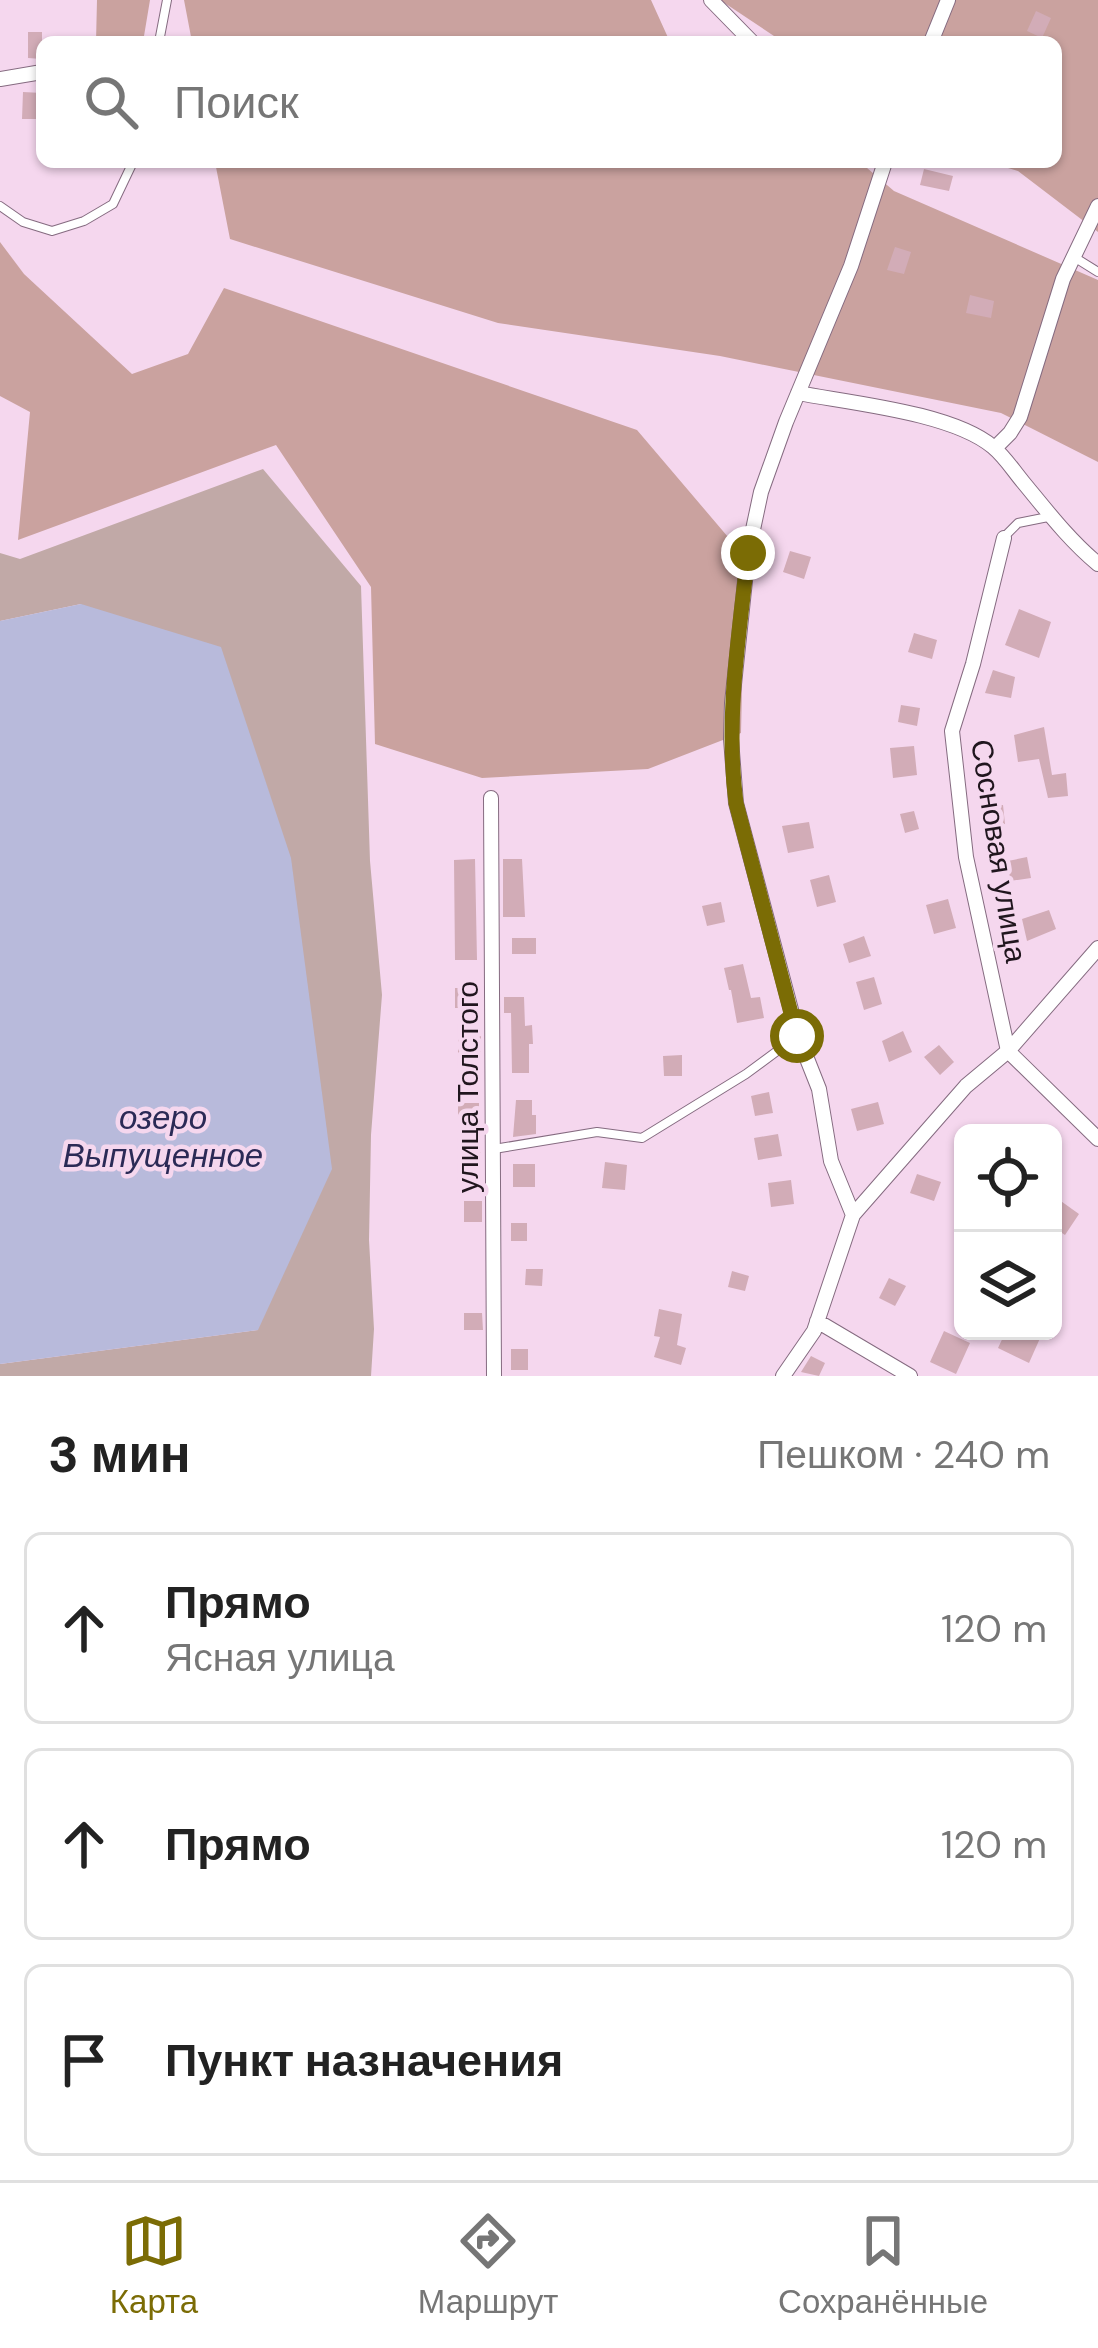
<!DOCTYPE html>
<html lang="ru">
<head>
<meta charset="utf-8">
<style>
  :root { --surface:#fff; --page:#f6f6f6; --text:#222; --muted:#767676; --line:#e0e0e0; --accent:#7b6c05 }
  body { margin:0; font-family:"DM Sans",sans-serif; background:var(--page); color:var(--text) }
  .controls { position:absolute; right:36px; bottom:36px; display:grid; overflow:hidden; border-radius:18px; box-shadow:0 3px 9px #0004 }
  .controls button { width:108px; height:108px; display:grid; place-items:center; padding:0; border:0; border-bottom:3px solid var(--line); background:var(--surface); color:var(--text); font:60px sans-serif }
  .stop { position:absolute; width:36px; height:36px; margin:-27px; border:9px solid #7b6c05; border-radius:50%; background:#fff }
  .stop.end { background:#7b6c05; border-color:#fff; box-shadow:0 3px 12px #0008 }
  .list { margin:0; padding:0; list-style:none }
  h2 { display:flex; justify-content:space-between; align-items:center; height:156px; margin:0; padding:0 48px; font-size:51px }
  h2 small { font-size:39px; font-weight:400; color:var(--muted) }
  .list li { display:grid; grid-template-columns:78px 1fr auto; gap:36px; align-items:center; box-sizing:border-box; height:192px; margin:0 24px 24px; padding:0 24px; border:3px solid var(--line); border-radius:18px }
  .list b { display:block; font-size:45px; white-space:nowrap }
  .list p { margin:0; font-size:39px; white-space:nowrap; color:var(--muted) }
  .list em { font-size:39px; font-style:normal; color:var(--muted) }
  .icon { flex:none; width:66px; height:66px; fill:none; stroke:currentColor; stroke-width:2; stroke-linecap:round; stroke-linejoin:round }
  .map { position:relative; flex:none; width:1098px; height:1376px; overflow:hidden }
  .search { position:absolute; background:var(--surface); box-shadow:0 3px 9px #0004; left:36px; right:36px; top:36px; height:132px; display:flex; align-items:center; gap:30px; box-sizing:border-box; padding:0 42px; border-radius:18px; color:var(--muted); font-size:45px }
  .sheet { height:804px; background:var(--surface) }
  nav { display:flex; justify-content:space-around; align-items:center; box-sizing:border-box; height:168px; border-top:3px solid var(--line); background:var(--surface); font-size:33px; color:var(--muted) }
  nav a { display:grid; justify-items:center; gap:6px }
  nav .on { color:var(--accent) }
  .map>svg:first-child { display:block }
  .green { fill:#c1a9a7 }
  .forest { fill:#caa29f }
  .water { fill:#b8badb }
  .building { fill:#d2acb7 }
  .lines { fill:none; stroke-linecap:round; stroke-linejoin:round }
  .service-casing { stroke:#856b80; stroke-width:10 }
  .minor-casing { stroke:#856b80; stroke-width:16 }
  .service { stroke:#fff; stroke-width:8 }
  .minor { stroke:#fff; stroke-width:14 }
  .route { stroke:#7b6c05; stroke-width:15 }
  .labels { text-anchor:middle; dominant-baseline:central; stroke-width:9; stroke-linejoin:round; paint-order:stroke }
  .street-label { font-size:30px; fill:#20161e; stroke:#f5d7ee }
  .water-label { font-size:33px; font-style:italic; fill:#2b2a56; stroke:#f5d7ee }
</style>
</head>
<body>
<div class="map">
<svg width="1098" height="1376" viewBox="0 0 1098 1376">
  <rect width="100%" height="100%" fill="#f5d7ee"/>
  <path class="green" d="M263 469 361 586 370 861 382 995 371 1135 369 1240 374 1329 371 1376H0V1364L258 1330 81 604 0 621V553L20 559Z"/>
  <path class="forest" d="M97 0H150L143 42H96Z
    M184 0H651L670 42H192Z
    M720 0H1098V232L1018 171 988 162H1056V42H783Z
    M215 162H860L894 191 1098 280V462L1001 413 720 356 498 323 230 239Z
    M0 242 24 274 132 374 188 354 224 288 637 430 745 557 741 733 648 769 482 778 375 744 371 587 276 445 18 540 30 412 0 396Z"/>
  <path class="water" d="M81 604 221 647 291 858 332 1169 258 1330 0 1364V621Z"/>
  <path class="building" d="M1036 11 1051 18 1042 38 1027 31Z
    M28 32H42V59L28 58Z
    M23 92 42 93V119H22Z
    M924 169 953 176 949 191 920 185Z
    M895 247 911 252 904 274 887 270Z
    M970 295 994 301 991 318 966 313Z
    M790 551 811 557 804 579 783 572Z
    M1019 609 1051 622 1039 658 1005 645Z
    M914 633 937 640 932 659 908 652Z
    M993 670 1015 677 1011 698 985 693Z
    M901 705 920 708 917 726 898 722Z
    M1044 727 1052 775 1066 773 1068 796 1048 798 1039 759 1018 762 1014 735Z
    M914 746 917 775 893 778 890 748Z
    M1003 805 1005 824 986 826 983 807Z
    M914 811 919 829 905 833 900 814Z
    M809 822 814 848 788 853 782 826Z
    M1027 857 1031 878 1010 881 1008 861Z
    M475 859 477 960H455L454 860Z
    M503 859H522L525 917H503Z
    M829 875 836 902 817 907 810 880Z
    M948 899 956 928 934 934 926 905Z
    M721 902 725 922 707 926 702 906Z
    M1049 910 1056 929 1027 941 1022 919Z
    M864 936 871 956 849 963 843 944Z
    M512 938H536V954H512Z
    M743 964 751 998 760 997 764 1018 737 1023 731 990H729L724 968Z
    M874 977 882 1004 864 1010 856 982Z
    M455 988H476V1008H455Z
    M504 997H524L525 1026 532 1025 533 1044H529V1073H512L511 1013H504Z
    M903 1031 912 1052 889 1062 882 1041Z
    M458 1036H481V1055H458Z
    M939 1045 954 1062 940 1075 924 1057Z
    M682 1055V1076H664L663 1056Z
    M769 1092 773 1113 755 1116 751 1096Z
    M516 1100H532V1115H536V1134L513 1137Z
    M878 1102 884 1124 857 1131 851 1109Z
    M458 1103H479V1120H458Z
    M778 1134 782 1156 758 1160 754 1138Z
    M481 1147V1165H464V1148Z
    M605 1162 627 1165 625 1190 602 1188Z
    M513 1164H535V1187H513Z
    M917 1174 941 1182 934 1201 910 1193Z
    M791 1180 794 1204 771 1207 768 1183Z
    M1058 1199 1079 1214 1065 1235 1053 1227V1206Z
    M464 1201H482V1222H464Z
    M511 1223H527V1241H511Z
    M526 1269H543L542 1286 525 1285Z
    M732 1271 749 1276 745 1291 728 1287Z
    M889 1278 906 1286 895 1306 879 1298Z
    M659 1309 682 1314 677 1345 686 1348 681 1365 654 1357 660 1337 654 1336Z
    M464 1313H482L483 1330H464Z
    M944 1331 970 1343 956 1374 930 1362Z
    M1006 1331H1030L1041 1336 1029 1363 998 1348Z
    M511 1349H528V1370H511Z
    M811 1356 825 1363 819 1376 801 1372Z"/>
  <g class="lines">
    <g class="service-casing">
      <path id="service" d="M159 42 167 0
        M0 206 23 222 52 231 84 221 113 204 133 162
        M1074 257 1098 272
        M1004 537 1018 523 1048 517
        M494 1149 597 1132 642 1138 746 1074 796 1037"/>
    </g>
    <g class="minor-casing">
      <path id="minor" d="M711 0 752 42
        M931 42 948 0
        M0 79 42 72
        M798 393C851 403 953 413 993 447 1005 457 1013 470 1023 482 1047 511 1069 540 1098 564
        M995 448 1010 433 1020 417 1063 279 1098 206
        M1004 538 973 664 952 731 966 857 1008 1051 1098 1139
        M491 798 494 1376
        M853 1215 966 1086 1008 1051 1098 948
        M817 1321 910 1376
        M783 1376 814 1331 853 1215 831 1161 819 1089 798 1036 736 803 731 739 732 703 748 553 761 492 786 422 851 266 885 162"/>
    </g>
    <use href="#service" class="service"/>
    <use href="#minor" class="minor"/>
  </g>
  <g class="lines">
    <path class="route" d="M748 553C739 636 725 719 736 803L797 1036"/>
  </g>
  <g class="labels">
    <g class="street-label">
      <text transform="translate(999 851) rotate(81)">Сосновая улица</text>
      <text transform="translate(467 1087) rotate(-90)">улица Толстого</text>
    </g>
    <g class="water-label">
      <text x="163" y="1117">озеро<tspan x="163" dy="38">Выпущенное</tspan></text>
    </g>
  </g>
</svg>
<div class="controls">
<button><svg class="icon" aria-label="locate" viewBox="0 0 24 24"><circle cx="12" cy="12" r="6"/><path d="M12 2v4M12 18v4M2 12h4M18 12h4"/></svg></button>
<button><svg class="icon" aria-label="layers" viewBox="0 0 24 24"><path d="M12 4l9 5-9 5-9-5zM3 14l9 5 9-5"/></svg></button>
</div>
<div class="stop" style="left:797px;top:1036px"></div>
<div class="stop end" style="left:748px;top:553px"></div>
<div class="search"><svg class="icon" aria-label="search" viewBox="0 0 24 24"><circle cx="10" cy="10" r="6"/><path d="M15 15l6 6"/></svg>Поиск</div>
</div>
<section class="sheet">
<h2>3 мин<small>Пешком · 240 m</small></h2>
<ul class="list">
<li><svg class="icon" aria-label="ahead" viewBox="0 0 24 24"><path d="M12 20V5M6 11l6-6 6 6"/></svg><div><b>Прямо</b><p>Ясная улица</p></div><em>120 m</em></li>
<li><svg class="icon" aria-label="ahead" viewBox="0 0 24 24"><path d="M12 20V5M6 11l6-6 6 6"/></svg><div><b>Прямо</b></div><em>120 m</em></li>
<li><svg class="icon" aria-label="arrive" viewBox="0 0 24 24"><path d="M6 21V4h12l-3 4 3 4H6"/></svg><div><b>Пункт назначения</b></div></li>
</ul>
</section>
<nav>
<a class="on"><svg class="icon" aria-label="map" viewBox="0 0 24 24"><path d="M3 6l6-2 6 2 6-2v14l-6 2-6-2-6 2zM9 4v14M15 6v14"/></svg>Карта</a>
<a><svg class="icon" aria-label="directions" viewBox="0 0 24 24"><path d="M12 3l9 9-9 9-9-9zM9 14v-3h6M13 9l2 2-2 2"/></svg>Маршрут</a>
<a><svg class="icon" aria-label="saved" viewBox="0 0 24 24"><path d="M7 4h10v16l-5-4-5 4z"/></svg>Сохранённые</a>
</nav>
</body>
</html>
